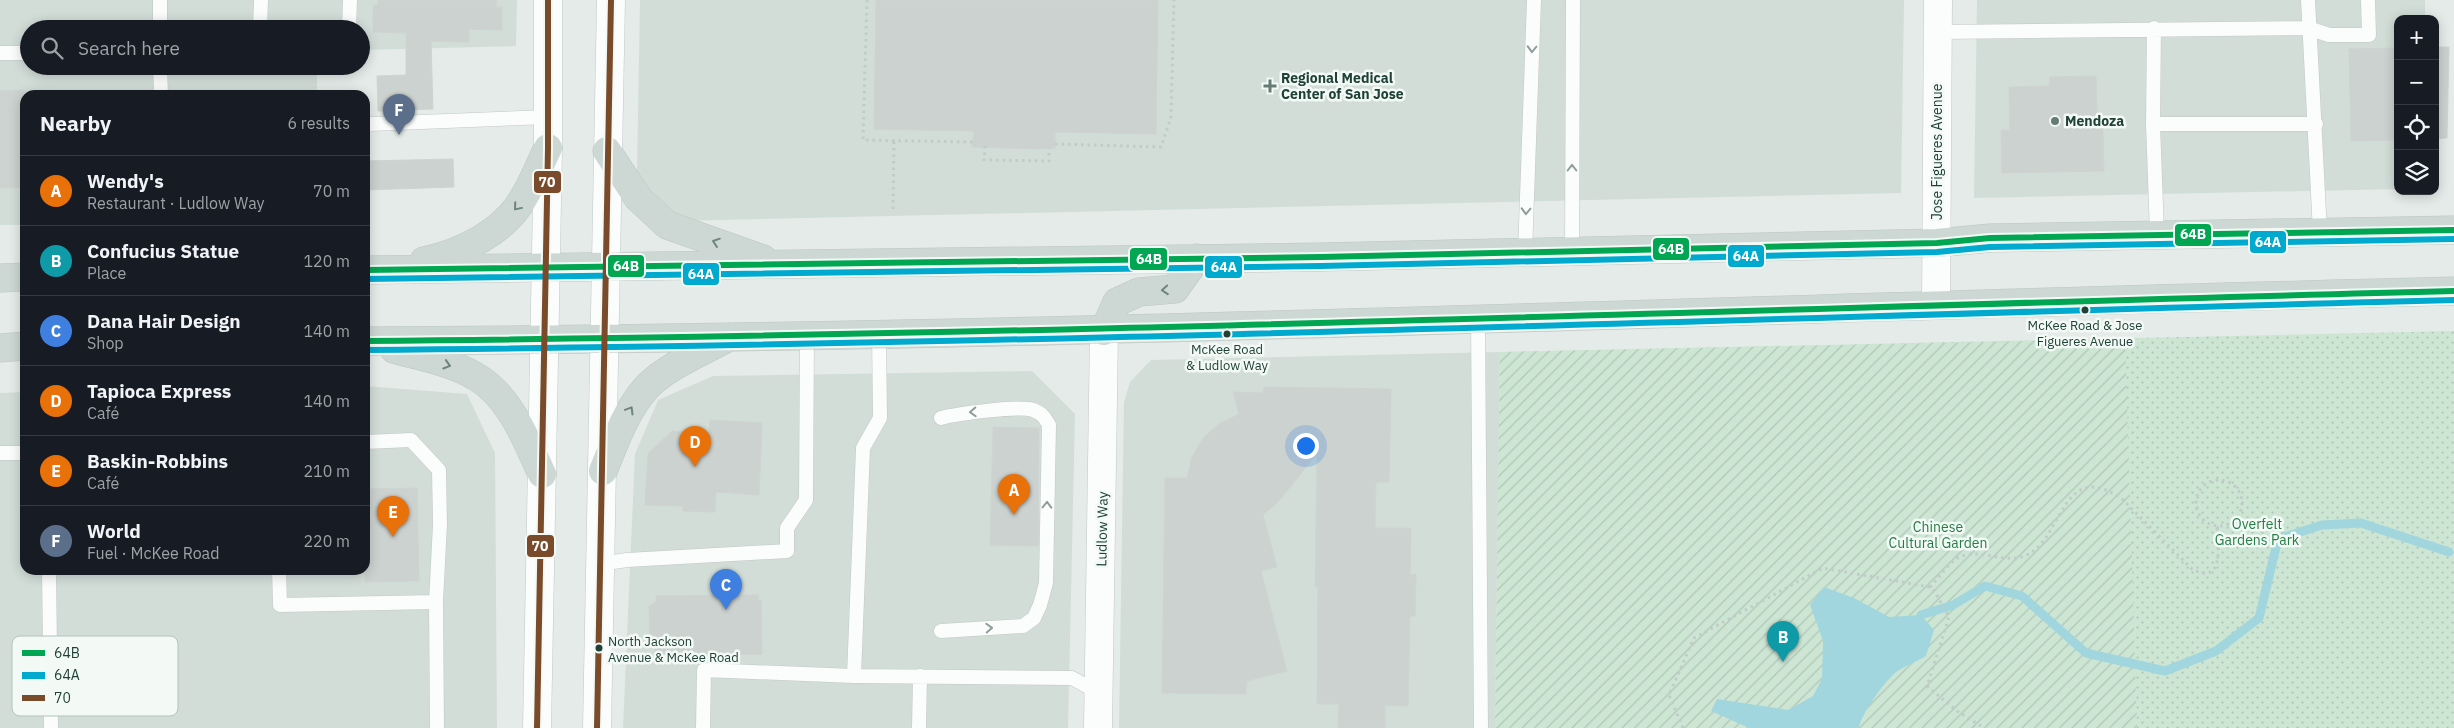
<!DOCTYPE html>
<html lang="en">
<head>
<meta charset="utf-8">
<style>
  :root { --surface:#171b24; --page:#242831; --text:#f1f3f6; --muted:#9ea1a6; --line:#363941; --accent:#657c76 }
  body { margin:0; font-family:"IBM Plex Sans",sans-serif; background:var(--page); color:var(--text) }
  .controls { position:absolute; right:15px; top:15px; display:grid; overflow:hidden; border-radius:10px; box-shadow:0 2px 12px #0003 }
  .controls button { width:45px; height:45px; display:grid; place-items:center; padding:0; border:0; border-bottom:1px solid var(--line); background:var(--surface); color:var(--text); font:25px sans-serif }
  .you { position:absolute; left:1305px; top:445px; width:18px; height:18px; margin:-12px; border:4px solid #fff; border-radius:50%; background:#1a73e8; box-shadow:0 0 0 8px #1a73e833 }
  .badge { display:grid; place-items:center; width:32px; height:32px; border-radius:50%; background:var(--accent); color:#fff; font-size:16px; font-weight:700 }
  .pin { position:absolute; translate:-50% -41px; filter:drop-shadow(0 1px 2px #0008) }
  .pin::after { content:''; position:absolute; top:26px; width:18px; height:15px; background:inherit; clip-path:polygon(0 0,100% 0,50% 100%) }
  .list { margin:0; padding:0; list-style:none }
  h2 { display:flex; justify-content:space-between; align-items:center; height:65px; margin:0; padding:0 20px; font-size:21px }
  h2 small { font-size:16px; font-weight:400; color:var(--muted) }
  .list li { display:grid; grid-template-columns:32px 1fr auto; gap:15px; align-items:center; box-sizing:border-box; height:70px; padding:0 20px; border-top:1px solid var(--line) }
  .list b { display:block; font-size:19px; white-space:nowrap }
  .list p { margin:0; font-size:16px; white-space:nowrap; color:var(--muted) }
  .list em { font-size:16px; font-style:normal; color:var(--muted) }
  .icon { flex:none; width:28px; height:28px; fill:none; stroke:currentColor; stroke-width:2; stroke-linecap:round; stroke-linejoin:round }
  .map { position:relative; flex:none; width:2454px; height:728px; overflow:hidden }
  .search { position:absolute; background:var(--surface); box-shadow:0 2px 12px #0003; left:20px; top:20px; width:350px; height:55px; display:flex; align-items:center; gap:12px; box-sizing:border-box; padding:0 18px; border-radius:28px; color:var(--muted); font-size:19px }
  .panel { position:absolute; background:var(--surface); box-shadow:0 2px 12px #0003; left:20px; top:90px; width:350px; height:485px; border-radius:15px }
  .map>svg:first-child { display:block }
  .built { fill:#d2ddd8 }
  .park { fill:url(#park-dots) }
  .garden { fill:url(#garden-furrows) }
  .water { fill:#a2d6de }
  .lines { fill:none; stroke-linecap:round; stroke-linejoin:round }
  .stream { stroke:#a2d6de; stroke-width:9 }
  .building { fill:#ccd2cf; stroke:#ced4d1 }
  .service-casing { stroke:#c2c8c5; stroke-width:15 }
  .minor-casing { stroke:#c2c8c5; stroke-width:29 }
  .tertiary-casing { stroke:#c2c8c5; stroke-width:29 }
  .secondary-casing { stroke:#c0c9c5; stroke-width:29 }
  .primary-casing { stroke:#bcc7c4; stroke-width:29 }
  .path { stroke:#c1cbc8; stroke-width:3; stroke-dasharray:2.5 4; stroke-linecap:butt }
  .service { stroke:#fbfcfc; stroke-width:14 }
  .minor { stroke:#fbfcfc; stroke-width:28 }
  .tertiary { stroke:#fbfcfc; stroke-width:28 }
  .secondary { stroke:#fbfcfc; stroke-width:28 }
  .primary { stroke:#cdd7d4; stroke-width:28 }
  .bus-1-casing { stroke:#f3faf6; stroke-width:10 }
  .bus-2-casing { stroke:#f3faf6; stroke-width:10 }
  .bus-3-casing { stroke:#f3faf6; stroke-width:10 }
  .bus-1 { stroke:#00a651; stroke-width:6 }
  .bus-2 { stroke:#00a9ce; stroke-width:6 }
  .bus-3 { stroke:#7a4b2a; stroke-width:6 }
  .oneway { stroke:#8e9e9a }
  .oneway2 { stroke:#6e847e }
  .poi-dot { fill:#657c76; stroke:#f3faf6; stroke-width:2 }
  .bus-dot { fill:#204138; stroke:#f3faf6; stroke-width:2 }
  .labels { text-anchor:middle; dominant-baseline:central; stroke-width:5; stroke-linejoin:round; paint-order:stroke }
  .bus-label { font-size:13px; fill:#204138; stroke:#f3faf6 }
  .poi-label { font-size:14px; font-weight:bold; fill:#204138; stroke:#f3faf6; text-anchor:start }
  .street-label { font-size:14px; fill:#204138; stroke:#f3faf6 }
  .park-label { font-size:14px; fill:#267d46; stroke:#f3faf6 }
  .key { fill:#f3faf6; stroke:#b4c2bd; stroke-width:1 }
  .key-label { font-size:14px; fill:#204138 }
  .line-badge { stroke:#f3faf6; stroke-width:2 }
  .badge-label { font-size:14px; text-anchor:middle; font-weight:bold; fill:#fff }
</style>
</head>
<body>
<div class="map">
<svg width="2454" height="728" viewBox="0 0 2454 728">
  <defs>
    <pattern id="park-dots" width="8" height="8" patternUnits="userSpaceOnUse" patternTransform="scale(1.25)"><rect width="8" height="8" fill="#cde6d4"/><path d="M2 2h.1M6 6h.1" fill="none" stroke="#b0c6b7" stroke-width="1.8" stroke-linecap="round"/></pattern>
    <pattern id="garden-furrows" width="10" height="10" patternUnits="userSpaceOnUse" patternTransform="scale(1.25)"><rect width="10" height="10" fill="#cde6d4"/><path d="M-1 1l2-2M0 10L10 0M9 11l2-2" fill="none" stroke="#b0c6b7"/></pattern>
  </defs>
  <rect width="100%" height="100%" fill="#e5ebe8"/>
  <path class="built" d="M0 0H517L516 46 361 50V29H29V66H317V95H25V225H0Z
    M640 0H1904L1901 193 671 221 637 172Z
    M1977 0H2425V19H2398V189L1974 198Z
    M1500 352 1495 728H1119L1124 402 1130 382 1151 360Z
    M1032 371 1075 414 1068 728H623L635 454 658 400 713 376Z
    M365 386 467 394 495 453 497 728H0V393L25 392V570H365Z"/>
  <path class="park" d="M2454 331V728H1495L1500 352Z"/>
  <path class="garden" d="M2125 339 2137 728H1495L1500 352Z"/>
  <path class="water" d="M1824 587 1854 598 1889 617 1921 615 1934 630 1926 656C1916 662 1904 666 1895 673 1884 683 1861 714 1859 728H1749L1711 711 1717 699 1788 710 1813 696 1822 679 1823 641 1810 605Z"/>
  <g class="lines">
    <path class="stream" d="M1921 615 1953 605 1985 586 2022 596 2086 653 2165 671 2216 651 2259 618 2278 539 2322 525 2361 523 2449 552"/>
  </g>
  <path class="building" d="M378 0H497L496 7H502V30L469 29V42L431 41 433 109 378 111 377 76 406 75V33L373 32V5H378Z
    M876 0H1158L1156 134 1055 132V148L1036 149 972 147 974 131 874 129Z
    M2435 47H2449L2447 138 2435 139Z
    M2398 48V140L2351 141 2349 49Z
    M2096 76 2097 113 2100 112 2103 131 2104 171 2002 173 2001 130H2010L2009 87 2049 86 2050 77Z
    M25 90V187L0 188V91Z
    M453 159 454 187 365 190V161Z
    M1264 387 1391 389 1389 482H1376L1375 528H1411L1410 575 1416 574 1415 616H1410L1408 706 1385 705V728H1338L1339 704H1317L1318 587H1315L1317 454 1277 503 1263 515 1277 567 1261 571 1287 671 1247 681 1246 694 1162 693 1165 478H1187L1192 457 1203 438 1219 424 1239 414 1233 392 1263 393Z
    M710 420 762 423 759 495 716 492 715 512 683 511V506L645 505 648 454 672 431 709 433Z
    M993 427 1039 428 1038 546 990 545Z
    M417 488 419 581 365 582V489Z
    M758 595V600H761L762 654 655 656 654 641H650L649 606 656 602V596Z"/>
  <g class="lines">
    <g class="service-casing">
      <path id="service" d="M160 0V29
        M2308 0 2320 232
        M2154 28 2153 124 2157 234
        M260 29 261 0
        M349 29 350 0
        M1938 32 2308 28 2329 35H2369L2368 0
        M0 53H29
        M160 66 161 95
        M160 67 182 66
        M2153 124H2316
        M365 127 370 124 548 117
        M1572 252 1573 0
        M1525 253 1534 0
        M1478 320 1481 728
        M941 418C956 414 1020 405 1033 410 1042 413 1045 418 1049 425L1046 583 1040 605 1034 618 1023 626 941 631
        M365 442 411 440 439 470 440 524 436 602 437 728
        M0 453H25
        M600 564 627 560 787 551V528L806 500 807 337
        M49 570 51 728
        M279 570 280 605 436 602
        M854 676 863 448 880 418 879 334
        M703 728 704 670 854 676 1072 678 1099 693
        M919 728 920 676"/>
    </g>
    <g class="minor-casing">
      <path id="minor" d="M1098 728 1104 331"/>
    </g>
    <g class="tertiary-casing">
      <path id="tertiary" d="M1936 305 1938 0"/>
    </g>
    <g class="secondary-casing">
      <path id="secondary" d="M537 728 548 148V0
        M597 728 611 0"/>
    </g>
    <g class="primary-casing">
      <path id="primary" d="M607 151 638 198 667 225 763 259
        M424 261C461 253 505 232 524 197 533 182 540 164 548 148
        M365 270 1321 257 1937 243 1990 238 2454 230
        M0 278 25 277
        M1104 331 1117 302 1139 292 1175 289 1197 258
        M365 341C1062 338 1758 308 2454 291
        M0 348 25 346
        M394 349C421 357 452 362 475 376 510 396 526 439 542 474
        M603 471C615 442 625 412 646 388 665 367 704 351 729 337"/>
    </g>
    <path class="path" d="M867 0 863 140 973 142
      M1055 144 1161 147 1171 117 1174 0
      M985 146 984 160 1049 161V148
      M893 209 894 141
      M2196 503a23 23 0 1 1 46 0a23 23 0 1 1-46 0Z
      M1930 587C1938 579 1946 566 1956 559 1978 545 2004 566 2027 555 2063 538 2062 457 2122 499L2192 569C2225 586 2218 545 2217 526
      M1683 728 1669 695 1694 638 1823 568 1930 587 1935 592 1949 617 1927 686 1957 711 1984 728"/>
    <use href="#service" class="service"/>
    <use href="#minor" class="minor"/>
    <use href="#tertiary" class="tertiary"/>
    <use href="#secondary" class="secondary"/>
    <use href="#primary" class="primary"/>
    <g class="bus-1-casing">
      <path id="bus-1" d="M365 270 1321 257 1937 243 1990 238 2454 230
        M365 341C1062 335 1758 309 2454 291"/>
    </g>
    <g class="bus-2-casing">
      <path id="bus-2" d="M365 279 1321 266 1937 252 1990 247 2454 239
        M365 350C1062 344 1758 318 2454 300"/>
    </g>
    <g class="bus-3-casing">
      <path id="bus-3" d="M537 728 548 148V0
        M597 728 611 0"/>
    </g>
    <use href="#bus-1" class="bus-1"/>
    <use href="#bus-2" class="bus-2"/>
    <use href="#bus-3" class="bus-3"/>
  </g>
  <defs><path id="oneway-chevron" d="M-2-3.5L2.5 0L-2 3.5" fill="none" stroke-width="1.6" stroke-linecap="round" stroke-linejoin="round" transform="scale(1.25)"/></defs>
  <g class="oneway">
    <use href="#oneway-chevron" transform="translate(1532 49) rotate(92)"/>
    <use href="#oneway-chevron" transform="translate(1572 168) rotate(-90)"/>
    <use href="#oneway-chevron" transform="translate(1526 211) rotate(92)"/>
    <use href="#oneway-chevron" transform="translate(973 412) rotate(177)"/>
    <use href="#oneway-chevron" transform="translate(1047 505) rotate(-89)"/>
    <use href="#oneway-chevron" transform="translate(989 628) rotate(-3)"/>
  </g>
  <g class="oneway2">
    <use href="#oneway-chevron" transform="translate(517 207) rotate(130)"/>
    <use href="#oneway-chevron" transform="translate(716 242) rotate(-161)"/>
    <use href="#oneway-chevron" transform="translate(1165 290) rotate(176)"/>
    <use href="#oneway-chevron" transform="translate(447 365) rotate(17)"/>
    <use href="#oneway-chevron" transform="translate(630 410) rotate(-59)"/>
  </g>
  <g class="poi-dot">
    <path d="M1267.5 78.5h5v5h5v5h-5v5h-5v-5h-5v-5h5z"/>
    <circle cx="2055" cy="121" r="5"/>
  </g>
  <g class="bus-dot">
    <circle cx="2085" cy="310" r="4.5"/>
    <circle cx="1227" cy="334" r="4.5"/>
    <circle cx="599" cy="648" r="4.5"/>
  </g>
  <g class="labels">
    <g class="bus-label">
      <text x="2085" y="325">McKee Road &amp; Jose<tspan x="2085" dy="16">Figueres Avenue</tspan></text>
      <text x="1227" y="349">McKee Road<tspan x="1227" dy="16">&amp; Ludlow Way</tspan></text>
      <text x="608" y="641" text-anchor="start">North Jackson<tspan x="608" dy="16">Avenue &amp; McKee Road</tspan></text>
    </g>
    <g class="poi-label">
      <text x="1281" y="78">Regional Medical<tspan x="1281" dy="16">Center of San Jose</tspan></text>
      <text x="2065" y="121">Mendoza</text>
    </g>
    <g class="street-label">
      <text transform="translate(1937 152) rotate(-90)">Jose Figueres Avenue</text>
      <text transform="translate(1102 529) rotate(-89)">Ludlow Way</text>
    </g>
    <g class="park-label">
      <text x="2257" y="524">Overfelt<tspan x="2257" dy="16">Gardens Park</tspan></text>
      <text x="1938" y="527">Chinese<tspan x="1938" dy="16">Cultural Garden</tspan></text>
    </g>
  </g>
  <rect x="12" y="636" width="166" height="80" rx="8" class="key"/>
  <rect x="22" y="650" width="23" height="6" fill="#00a651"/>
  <rect x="22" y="672" width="23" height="7" fill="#00a9ce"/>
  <rect x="22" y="695" width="23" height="6" fill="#7a4b2a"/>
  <g class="key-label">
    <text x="54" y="658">64B</text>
    <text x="54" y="680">64A</text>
    <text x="54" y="703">70</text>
  </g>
  <g class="line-badge">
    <rect x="533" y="170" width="29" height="24" rx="5" fill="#7a4b2a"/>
    <rect x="2174" y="223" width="38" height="24" rx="5" fill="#00a651"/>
    <rect x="2249" y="230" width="38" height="24" rx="5" fill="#00a9ce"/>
    <rect x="1652" y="237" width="38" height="24" rx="5" fill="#00a651"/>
    <rect x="1727" y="244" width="38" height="24" rx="5" fill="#00a9ce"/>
    <rect x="1129" y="247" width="39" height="24" rx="5" fill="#00a651"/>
    <rect x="607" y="254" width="38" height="24" rx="5" fill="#00a651"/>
    <rect x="1204" y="255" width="39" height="24" rx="5" fill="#00a9ce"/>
    <rect x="682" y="262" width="38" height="24" rx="5" fill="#00a9ce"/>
    <rect x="526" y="534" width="29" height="24" rx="5" fill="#7a4b2a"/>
  </g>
  <g class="badge-label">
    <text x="547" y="187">70</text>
    <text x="2193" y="239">64B</text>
    <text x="2268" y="247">64A</text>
    <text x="1671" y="254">64B</text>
    <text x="1746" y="261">64A</text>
    <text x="1149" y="264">64B</text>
    <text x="626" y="271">64B</text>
    <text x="1224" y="272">64A</text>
    <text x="701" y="279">64A</text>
    <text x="540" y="551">70</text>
  </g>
</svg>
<div class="controls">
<button>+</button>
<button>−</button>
<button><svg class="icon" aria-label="locate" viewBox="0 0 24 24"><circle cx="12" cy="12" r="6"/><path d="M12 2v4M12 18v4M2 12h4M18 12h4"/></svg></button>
<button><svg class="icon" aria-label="layers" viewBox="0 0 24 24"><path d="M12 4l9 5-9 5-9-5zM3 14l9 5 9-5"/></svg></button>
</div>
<div class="you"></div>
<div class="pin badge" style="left:1014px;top:515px;background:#e8710a">A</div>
<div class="pin badge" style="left:1783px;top:662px;background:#0f9aa8">B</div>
<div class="pin badge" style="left:726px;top:610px;background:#3f7fe0">C</div>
<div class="pin badge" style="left:695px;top:467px;background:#e8710a">D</div>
<div class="pin badge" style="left:393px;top:537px;background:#e8710a">E</div>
<div class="pin badge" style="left:399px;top:135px;background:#5c6f8a">F</div>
<div class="search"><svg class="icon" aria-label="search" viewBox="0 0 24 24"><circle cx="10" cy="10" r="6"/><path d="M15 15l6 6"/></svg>Search here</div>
<section class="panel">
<h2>Nearby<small>6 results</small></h2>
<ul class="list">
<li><span class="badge" style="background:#e8710a">A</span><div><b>Wendy's</b><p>Restaurant · Ludlow Way</p></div><em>70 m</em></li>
<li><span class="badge" style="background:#0f9aa8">B</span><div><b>Confucius Statue</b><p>Place</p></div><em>120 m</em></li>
<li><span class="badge" style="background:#3f7fe0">C</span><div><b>Dana Hair Design</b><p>Shop</p></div><em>140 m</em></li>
<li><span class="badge" style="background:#e8710a">D</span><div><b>Tapioca Express</b><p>Café</p></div><em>140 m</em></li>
<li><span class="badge" style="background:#e8710a">E</span><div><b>Baskin-Robbins</b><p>Café</p></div><em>210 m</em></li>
<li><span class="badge" style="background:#5c6f8a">F</span><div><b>World</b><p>Fuel · McKee Road</p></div><em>220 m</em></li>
</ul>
</section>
</div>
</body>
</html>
